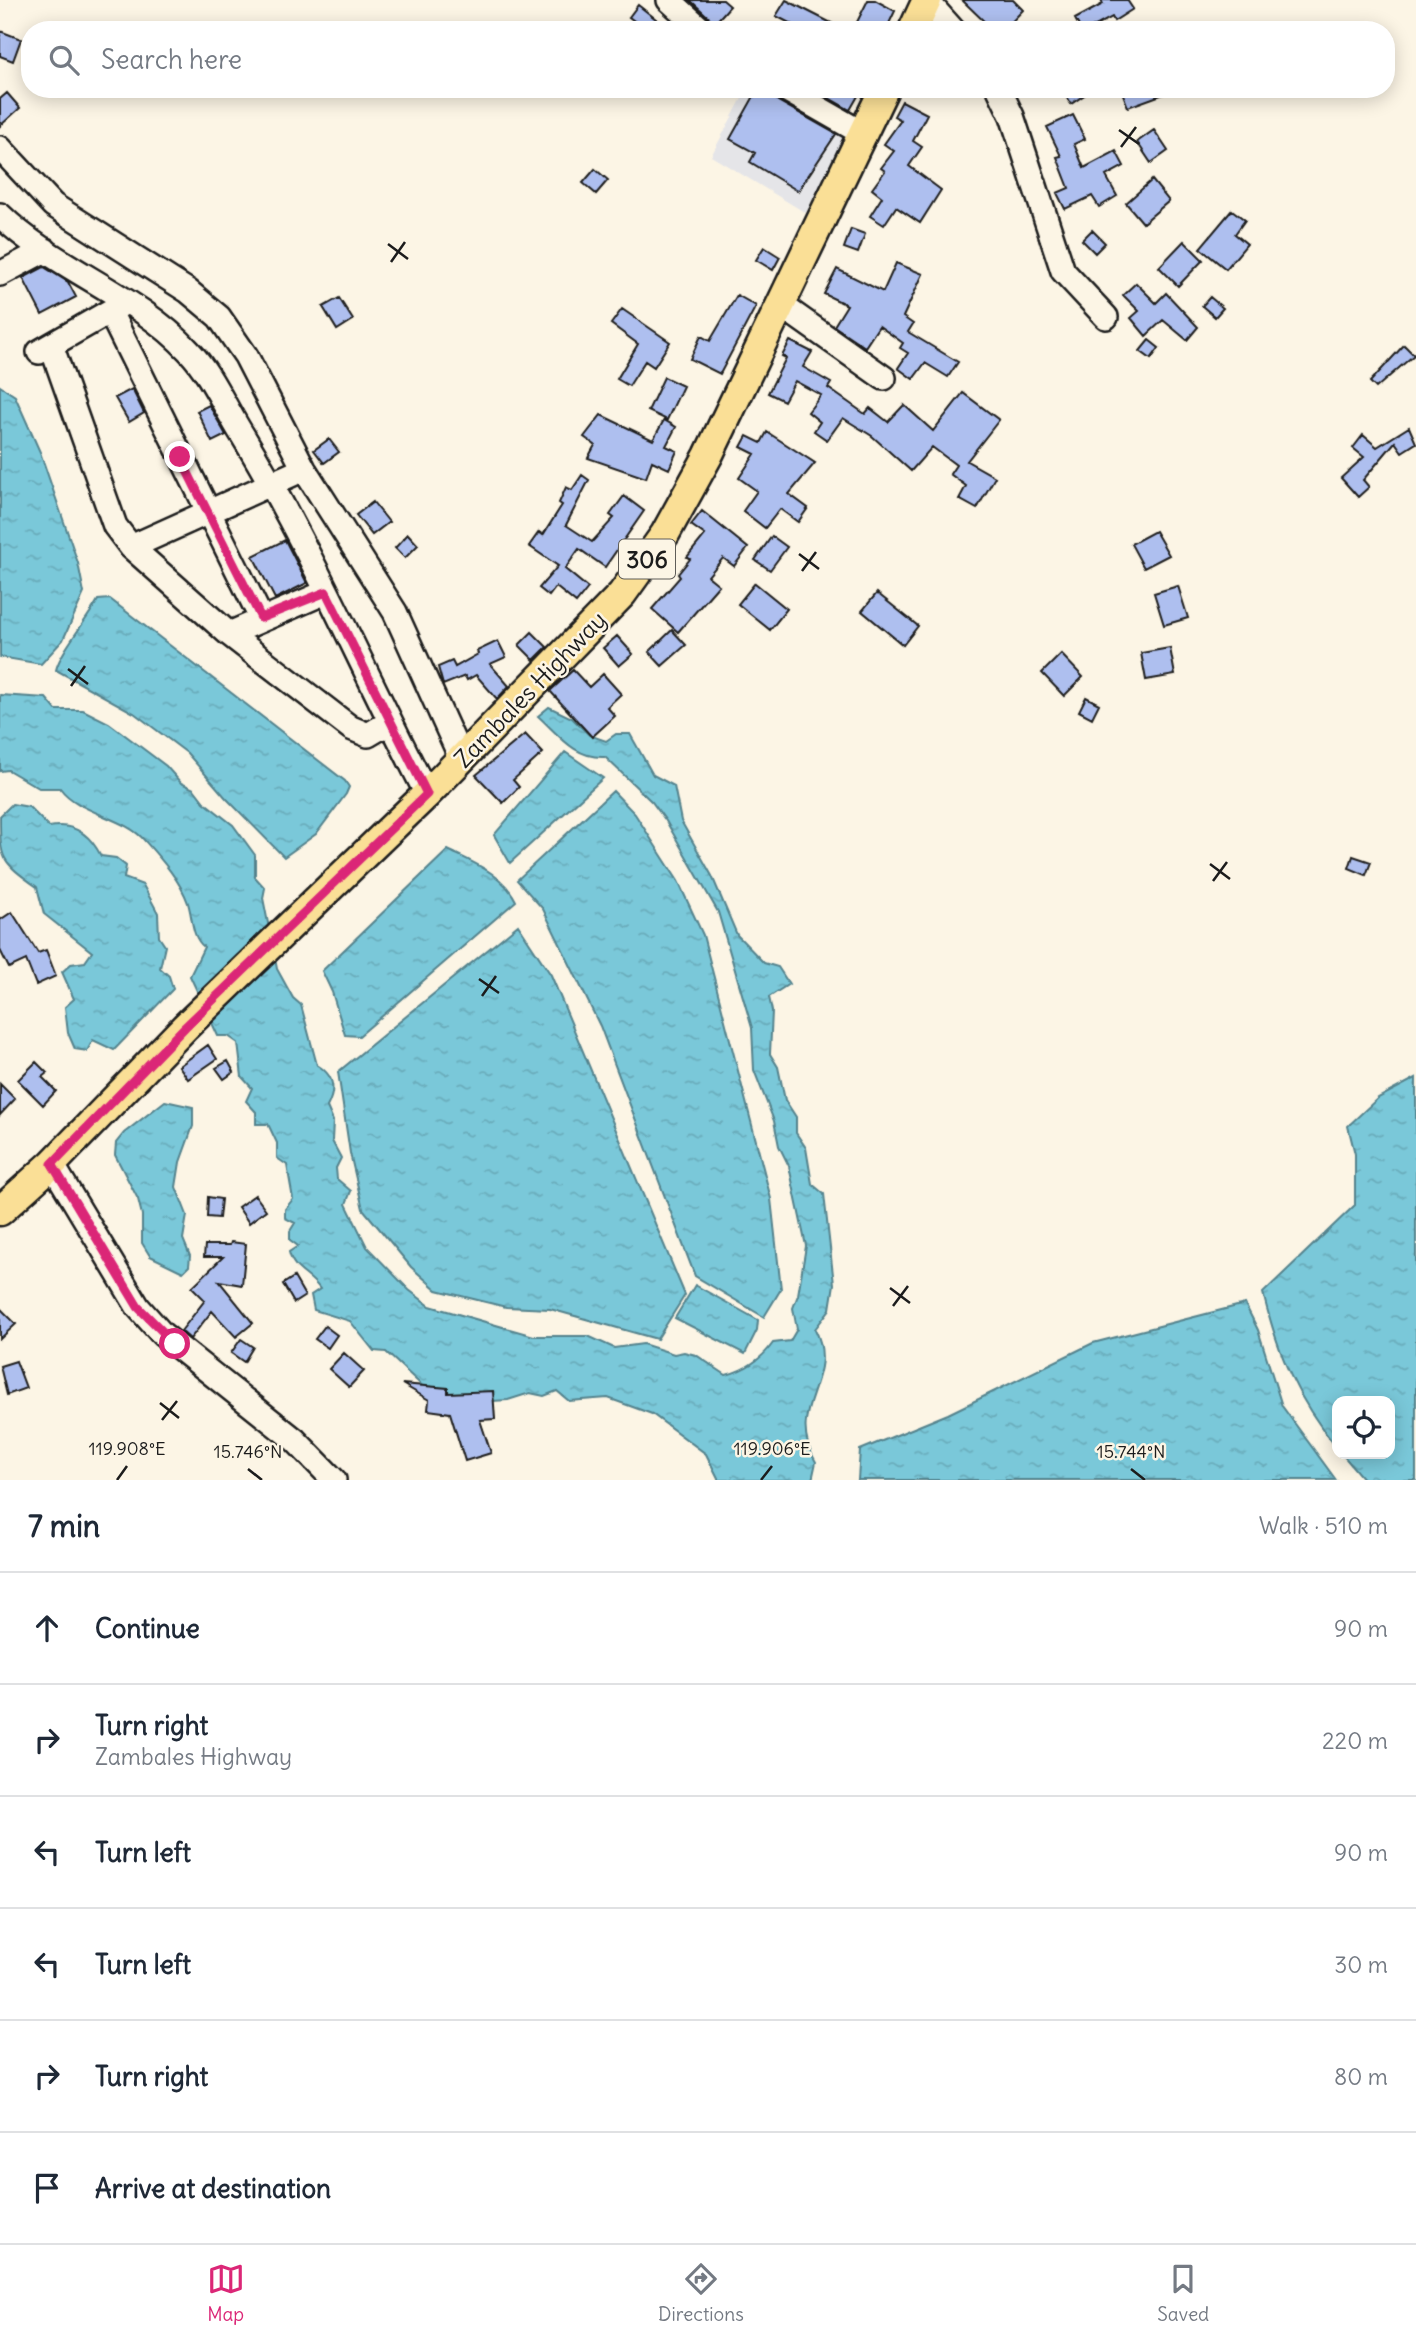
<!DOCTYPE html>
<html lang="en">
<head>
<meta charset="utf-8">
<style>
  :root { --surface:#fff; --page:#f6f6f7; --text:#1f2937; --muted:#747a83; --line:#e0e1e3; --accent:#db2777 }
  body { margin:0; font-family:Delius,sans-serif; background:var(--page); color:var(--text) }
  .controls { position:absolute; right:21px; bottom:21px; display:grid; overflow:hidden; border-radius:14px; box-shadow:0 4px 18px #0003 }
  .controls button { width:63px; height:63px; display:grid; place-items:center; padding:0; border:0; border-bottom:2px solid var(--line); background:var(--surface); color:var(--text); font:35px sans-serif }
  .stop { position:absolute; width:21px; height:21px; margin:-16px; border:5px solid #db2777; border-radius:50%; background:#fff }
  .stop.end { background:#db2777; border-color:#fff; box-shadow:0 2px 7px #0008 }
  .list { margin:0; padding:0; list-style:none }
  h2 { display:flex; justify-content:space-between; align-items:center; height:91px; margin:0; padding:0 28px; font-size:30px }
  h2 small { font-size:23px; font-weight:400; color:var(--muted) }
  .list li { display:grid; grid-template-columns:46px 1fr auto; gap:21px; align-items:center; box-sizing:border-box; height:112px; padding:0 28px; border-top:2px solid var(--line) }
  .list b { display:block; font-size:26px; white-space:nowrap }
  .list p { margin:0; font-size:23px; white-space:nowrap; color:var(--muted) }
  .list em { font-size:23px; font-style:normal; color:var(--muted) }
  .icon { flex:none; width:38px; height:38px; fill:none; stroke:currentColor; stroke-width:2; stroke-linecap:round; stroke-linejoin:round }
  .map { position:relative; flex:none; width:1416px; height:1480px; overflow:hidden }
  .search { position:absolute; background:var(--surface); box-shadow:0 4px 18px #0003; left:21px; right:21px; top:21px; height:77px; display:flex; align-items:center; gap:18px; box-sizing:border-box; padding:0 24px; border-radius:28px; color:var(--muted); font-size:26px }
  .sheet { height:763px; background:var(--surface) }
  nav { display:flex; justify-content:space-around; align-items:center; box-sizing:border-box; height:98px; border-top:2px solid var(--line); background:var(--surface); font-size:19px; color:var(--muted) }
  nav a { display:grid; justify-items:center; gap:4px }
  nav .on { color:var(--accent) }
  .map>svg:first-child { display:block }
  .built { fill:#e5e5e8 }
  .water { fill:url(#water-ripples); stroke:#54838d; stroke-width:2 }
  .building { fill:#aebfef; stroke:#1c1c1c; stroke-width:2 }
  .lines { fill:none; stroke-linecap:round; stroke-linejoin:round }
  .minor-casing { stroke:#1c1c1c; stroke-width:28 }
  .major-casing { stroke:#1c1c1c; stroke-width:33 }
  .minor { stroke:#fcf5e5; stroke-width:23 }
  .major { stroke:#fadf96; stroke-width:28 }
  .route { stroke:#db2777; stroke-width:9 }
  .ticks { fill:none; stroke:#1c1c1c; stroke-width:2.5 }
  .labels { text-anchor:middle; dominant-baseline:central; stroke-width:5; stroke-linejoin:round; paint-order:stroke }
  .shield { fill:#fcf5e5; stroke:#5f5d58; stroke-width:2 }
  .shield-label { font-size:23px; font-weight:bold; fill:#1c1c1c }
  .street-label { font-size:24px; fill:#1c1c1c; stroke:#fcf5e5 }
  .ticks-label { font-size:18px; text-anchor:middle; fill:#1c1c1c; stroke:#fcf5e5; stroke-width:5; stroke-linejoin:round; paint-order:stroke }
</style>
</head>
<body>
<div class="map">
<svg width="1416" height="1480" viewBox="0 0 1416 1480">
  <defs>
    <pattern id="water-ripples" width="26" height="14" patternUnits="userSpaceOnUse" patternTransform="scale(1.75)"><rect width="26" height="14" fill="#7ac8d9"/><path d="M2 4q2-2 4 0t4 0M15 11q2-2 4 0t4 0" fill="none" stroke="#69abba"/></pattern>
  </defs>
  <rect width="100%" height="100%" fill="#fcf5e5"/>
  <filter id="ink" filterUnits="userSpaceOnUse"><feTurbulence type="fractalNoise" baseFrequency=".0143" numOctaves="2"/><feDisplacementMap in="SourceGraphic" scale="14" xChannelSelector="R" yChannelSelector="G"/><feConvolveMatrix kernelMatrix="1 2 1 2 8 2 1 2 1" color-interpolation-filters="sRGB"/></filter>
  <g filter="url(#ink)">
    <path class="built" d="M747 89H783L849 128 806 213 711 156Z"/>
    <path class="water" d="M0 386 15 396 40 452 78 563 84 593 63 640 41 664 0 657Z
      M110 599 345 781 349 787 346 794 316 834 284 857 226 798 187 753 134 713 56 670C60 652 87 620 98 600Z
      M0 695 46 698 56 710H83L109 723 166 766 181 783 194 789 204 802 233 825 255 855V877L265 888 263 898 277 969 293 998 301 1005 317 1065C334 1075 336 1090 327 1107L333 1121 332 1141 341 1158 336 1168 337 1179 351 1191 346 1204 367 1247 409 1290 430 1306 534 1336H588L614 1348 643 1344 674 1354 684 1352 696 1355 726 1375C745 1370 761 1360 773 1343L790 1341 797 1329 793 1308 798 1295 806 1246 789 1166 779 1146 774 1121 754 1070 752 1028 718 912 666 821 652 802 605 757C575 759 559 735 538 716L549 707 572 718 589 735 606 741 616 734H630L653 775 674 786 681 821 712 876 737 935 764 963 778 967 789 984 769 997 772 1011 770 1054 778 1067 785 1100 796 1117V1133L806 1148 812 1184 824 1194 834 1284 830 1309 815 1329C841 1380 783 1408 816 1462L812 1480H719L706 1454 652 1414 608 1398 569 1401 557 1391 544 1396 530 1393 508 1400 492 1401 431 1394 386 1352 374 1351 350 1321 314 1310 311 1295 320 1289C310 1274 293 1271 289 1252L298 1246 290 1240V1231L295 1223 285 1218V1209L293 1199 287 1165 277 1158V1143L268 1124H256V1112L246 1101 252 1088 242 1077 238 1043 228 1036H218L190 976 204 947C191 936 193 919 188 903 180 880 161 859 145 841 125 817 79 814 60 788H39L8 770 0 771Z
      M565 752 603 778 510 863 494 835Z
      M613 791 635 814 678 881 703 935 771 1199 781 1289 764 1317 695 1276 600 1026 543 909 517 880Z
      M12 804 29 807 49 827C74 822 90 834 101 856L116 858 126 866 124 878 143 885 158 913 159 937 165 946 160 968 169 976 173 989 114 1050 93 1040 87 1051 75 1049 68 1033 65 1007 74 999 62 972 71 964 85 962 92 952 44 914 37 887C1 861 0 860 0 816Z
      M448 850C474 863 503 874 516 901L359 1036 345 1035 332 992 322 971Z
      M518 925 551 975 685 1295 657 1339 550 1309 506 1307 437 1290 411 1267 363 1209 350 1153 338 1072Z
      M1416 1078V1480H1364L1342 1454H1390V1401H1337V1448C1296 1397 1279 1357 1263 1293L1355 1205V1154L1348 1126 1378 1098Z
      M165 1101 193 1107V1126L180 1162 176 1187 187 1215 183 1239 190 1256 189 1266 183 1272 150 1256 142 1243V1215L138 1199 115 1155 116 1143 124 1133Z
      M695 1285 758 1320 757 1330 745 1354 675 1318Z
      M1245 1304 1258 1330 1282 1406 1336 1480H858L860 1450 948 1414 1093 1343Z"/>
    <path class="building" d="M690 0H723L730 6 715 23Z
      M786 0 845 30H803L776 16Z
      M868 0H875L895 11 886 30H853Z
      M962 0H1013L1023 10 1004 30H993Z
      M1101 0H1127L1133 9 1114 21 1112 17 1088 30H1081L1075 19 1103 4Z
      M638 5 661 23 655 30H646L629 17Z
      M0 31 21 39 13 61 0 56Z
      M758 89 771 91 778 101 836 134 798 191 750 162 755 153 730 139Z
      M824 89H862L850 110 822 94Z
      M1061 89H1093L1071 104Z
      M1121 89H1172V91L1128 107Z
      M7 93 20 108 0 126V99Z
      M902 101 927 114 913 141 922 147 909 166 941 190 920 223 896 207 884 225 870 216 882 197 872 189 885 171 881 168 894 151 884 144 901 120 894 116Z
      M1073 115 1085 139 1074 144 1084 168 1116 151 1124 166 1106 176 1117 196 1099 207 1092 196 1065 209 1057 193 1069 188 1057 157 1061 156 1047 127Z
      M1154 130 1168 151 1151 163 1137 142Z
      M595 169 608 180 596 194 583 183Z
      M1152 180 1169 201 1143 223 1126 203Z
      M1232 210 1245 220 1235 234 1247 244 1226 269 1200 248Z
      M851 229 865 234 858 253 844 248Z
      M1092 230 1105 243 1095 253 1082 240Z
      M1184 241 1203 260 1178 286 1159 267Z
      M764 247 780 257 773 270 756 260Z
      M896 263 923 274 903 317 913 324 908 332 958 362 948 377 925 363 913 379 898 368 908 353 900 348 903 343 879 326 865 347 834 326 847 305 824 294 837 269 883 292Z
      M44 267 68 282 76 297 42 315 23 278Z
      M1136 283 1156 303 1166 293 1198 327 1187 340 1163 320 1146 336 1131 318 1139 311 1123 295Z
      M737 295 756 306 720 374 690 359 701 336 710 341Z
      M1210 297 1223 308 1215 317 1202 306Z
      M339 298 353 320 337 330 323 307Z
      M622 309 670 342 654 367 645 361 629 386 617 379 638 344 611 324Z
      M1149 340 1159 348 1151 359 1140 351Z
      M790 341 812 352 803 367 831 383 828 388 865 414 870 408 888 422 904 405 933 431 963 393 999 420 967 461 995 477 977 509 959 499 966 486 950 474 956 465 932 447 911 471 872 436 843 418 827 440 814 431 820 422 808 412 821 395 795 381 784 401 768 393 786 358 782 356Z
      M1404 345 1414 355 1376 388 1370 382Z
      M664 377 683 386 667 420 648 411Z
      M132 389 144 413 129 422 115 398Z
      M209 405 226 435 212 442 197 411Z
      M601 415 653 440 664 420 676 427 666 446 677 451 669 469 652 461 646 478 588 458 595 445 584 437Z
      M1409 427 1416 443 1402 452 1395 442 1363 480 1369 487 1358 497 1341 478 1364 457 1353 448 1363 435 1377 447Z
      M767 432 815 463 789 494 808 508 798 522 780 509 765 528 743 511 757 491 739 478 755 454 741 447 747 436 761 443Z
      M329 439 339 452 324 463 314 450Z
      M582 475 589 480 566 525 592 542 614 518 610 515 624 496 644 511 605 567 579 549 565 569 588 588 576 603 556 587 549 596 539 588 558 566 529 546 539 532 543 535 562 505 559 503 566 487 572 490Z
      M373 502 389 522 372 535 356 515Z
      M702 511 748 548 734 566 723 558 708 576 719 585 678 632 652 609 680 577 678 574 690 559 687 557 705 535 691 525Z
      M1155 531 1169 555 1144 568 1131 544Z
      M408 534 418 545 405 558 395 548Z
      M772 536 787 547 770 570 755 560Z
      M285 540 307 583 275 599 253 556Z
      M755 583 787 609 770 630 738 604Z
      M1178 586 1188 618 1164 625 1154 593Z
      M877 593 918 626 903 645 862 611Z
      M672 630 686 645 662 666 649 652Z
      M532 632 547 647 534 660 519 645Z
      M617 636 633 654 619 666 603 648Z
      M498 641 506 657 490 664 509 686 497 699 476 675 467 680 465 676 443 685 438 667 452 661 455 667 478 654 477 651Z
      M1170 648 1175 675 1146 680 1141 653Z
      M1061 654 1083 677 1064 696 1042 673Z
      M573 670 589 687 603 674 621 694 607 707 615 716 592 737 550 691Z
      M1086 697 1099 704 1092 718 1079 711Z
      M525 734 543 753 513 780 519 787 503 803 476 775Z
      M1353 856 1371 862 1366 875 1349 868Z
      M12 912 38 953 46 950 56 976 36 985 26 960 9 968 0 950V920Z
      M208 1045 217 1059 188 1079 179 1066Z
      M228 1061 234 1072 224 1079 216 1068Z
      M36 1062 47 1073 42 1077 56 1091 43 1105 18 1080Z
      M0 1084 15 1099 0 1115Z
      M255 1195 266 1210 249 1223 238 1207Z
      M208 1197 221 1199 219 1218 207 1217Z
      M231 1242 246 1244 242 1285 219 1281 253 1323 236 1337 212 1311 190 1339 181 1331 205 1300 192 1287 223 1257H204L205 1245H230Z
      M294 1277 305 1296 294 1303 283 1284Z
      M0 1308 16 1324 0 1339Z
      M325 1326 337 1335 328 1348 315 1339Z
      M241 1339 253 1347 244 1362 231 1353Z
      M344 1353 364 1371 349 1387 329 1369Z
      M16 1361 26 1388 7 1395 0 1366Z
      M402 1384 448 1388V1393L493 1391 495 1419 480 1420 491 1453 465 1461 450 1413 428 1410 429 1400Z"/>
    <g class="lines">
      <g class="minor-casing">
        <path id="minor" d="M669 0 702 30
          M927 1 953 30
          M785 89 862 133
          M999 89 1012 116 1063 271 1106 317
          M0 148 53 205 188 291 219 317 246 356 304 469 395 612 461 758
          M0 215C55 269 136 294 189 351 212 375 225 408 243 436 312 550 365 675 427 794
          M0 274 45 250
          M781 305 884 378
          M110 312 261 618
          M51 345 115 526 131 547 229 634 351 728 368 735 390 722
          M39 352 121 305
          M131 547 304 469
          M229 634 326 592
          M52 1164 138 1307 162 1334 295 1440 334 1480"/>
      </g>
      <g class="major-casing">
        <path id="major" d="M913 30 927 0
          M0 1211 52 1164 185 1027 427 794 622 594 665 534 708 456 884 89"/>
      </g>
      <use href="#minor" class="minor"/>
      <use href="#major" class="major"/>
    </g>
  </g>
  <g class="lines" filter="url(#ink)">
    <path class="route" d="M175 1344 138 1307 52 1164 185 1027 427 794 326 592 261 618 180 457"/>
  </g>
  <path class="ticks" d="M1119 130 1139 144M1121 147 1136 127M388 244 408 259M391 262 405 242M799 554 819 569M802 571 816 552M68 669 88 684M71 686 85 666M1210 864 1230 879M1213 881 1227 862M479 979 499 993M482 996 496 976M890 1288 910 1303M893 1306 908 1286M160 1403 179 1418M162 1420 177 1401M248 1469 262 1480M1131 1469 1145 1480M117 1480 127 1466M761 1480 772 1466"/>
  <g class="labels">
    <rect class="shield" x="619" y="539.5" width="56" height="39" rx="5"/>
    <g class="shield-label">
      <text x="647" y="559">306</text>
    </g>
    <g class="street-label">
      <text transform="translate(530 689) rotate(-46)">Zambales Highway</text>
    </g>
  </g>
  <g class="ticks-label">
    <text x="127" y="1455">119.908°E</text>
    <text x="772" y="1455">119.906°E</text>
    <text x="248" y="1458">15.746°N</text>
    <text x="1131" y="1458">15.744°N</text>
  </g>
</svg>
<div class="controls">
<button><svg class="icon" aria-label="locate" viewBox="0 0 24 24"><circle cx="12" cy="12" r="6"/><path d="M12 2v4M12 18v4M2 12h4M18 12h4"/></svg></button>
</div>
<div class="stop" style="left:175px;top:1344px"></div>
<div class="stop end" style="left:180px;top:457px"></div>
<div class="search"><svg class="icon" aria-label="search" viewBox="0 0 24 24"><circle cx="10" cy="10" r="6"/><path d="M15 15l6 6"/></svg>Search here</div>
</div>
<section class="sheet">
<h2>7 min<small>Walk · 510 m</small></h2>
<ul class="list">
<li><svg class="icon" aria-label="ahead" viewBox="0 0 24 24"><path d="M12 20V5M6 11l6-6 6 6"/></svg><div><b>Continue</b></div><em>90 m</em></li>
<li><svg class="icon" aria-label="right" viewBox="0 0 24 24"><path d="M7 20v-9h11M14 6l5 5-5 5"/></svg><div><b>Turn right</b><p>Zambales Highway</p></div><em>220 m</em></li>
<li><svg class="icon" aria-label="left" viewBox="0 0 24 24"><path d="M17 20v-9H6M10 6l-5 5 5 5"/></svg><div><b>Turn left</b></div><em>90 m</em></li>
<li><svg class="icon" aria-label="left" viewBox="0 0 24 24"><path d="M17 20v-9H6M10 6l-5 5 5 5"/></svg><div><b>Turn left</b></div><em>30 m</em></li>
<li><svg class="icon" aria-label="right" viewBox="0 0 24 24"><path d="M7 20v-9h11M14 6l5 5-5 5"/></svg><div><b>Turn right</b></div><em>80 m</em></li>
<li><svg class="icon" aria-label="arrive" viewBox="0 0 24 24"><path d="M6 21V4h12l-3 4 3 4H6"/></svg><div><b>Arrive at destination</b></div></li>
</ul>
</section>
<nav>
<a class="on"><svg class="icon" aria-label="map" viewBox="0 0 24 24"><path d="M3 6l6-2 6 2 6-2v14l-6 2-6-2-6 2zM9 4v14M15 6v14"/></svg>Map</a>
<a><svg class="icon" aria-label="directions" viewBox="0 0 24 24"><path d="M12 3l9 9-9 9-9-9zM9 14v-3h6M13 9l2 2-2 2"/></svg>Directions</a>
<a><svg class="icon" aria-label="saved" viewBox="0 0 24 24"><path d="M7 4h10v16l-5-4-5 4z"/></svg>Saved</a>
</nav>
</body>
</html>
